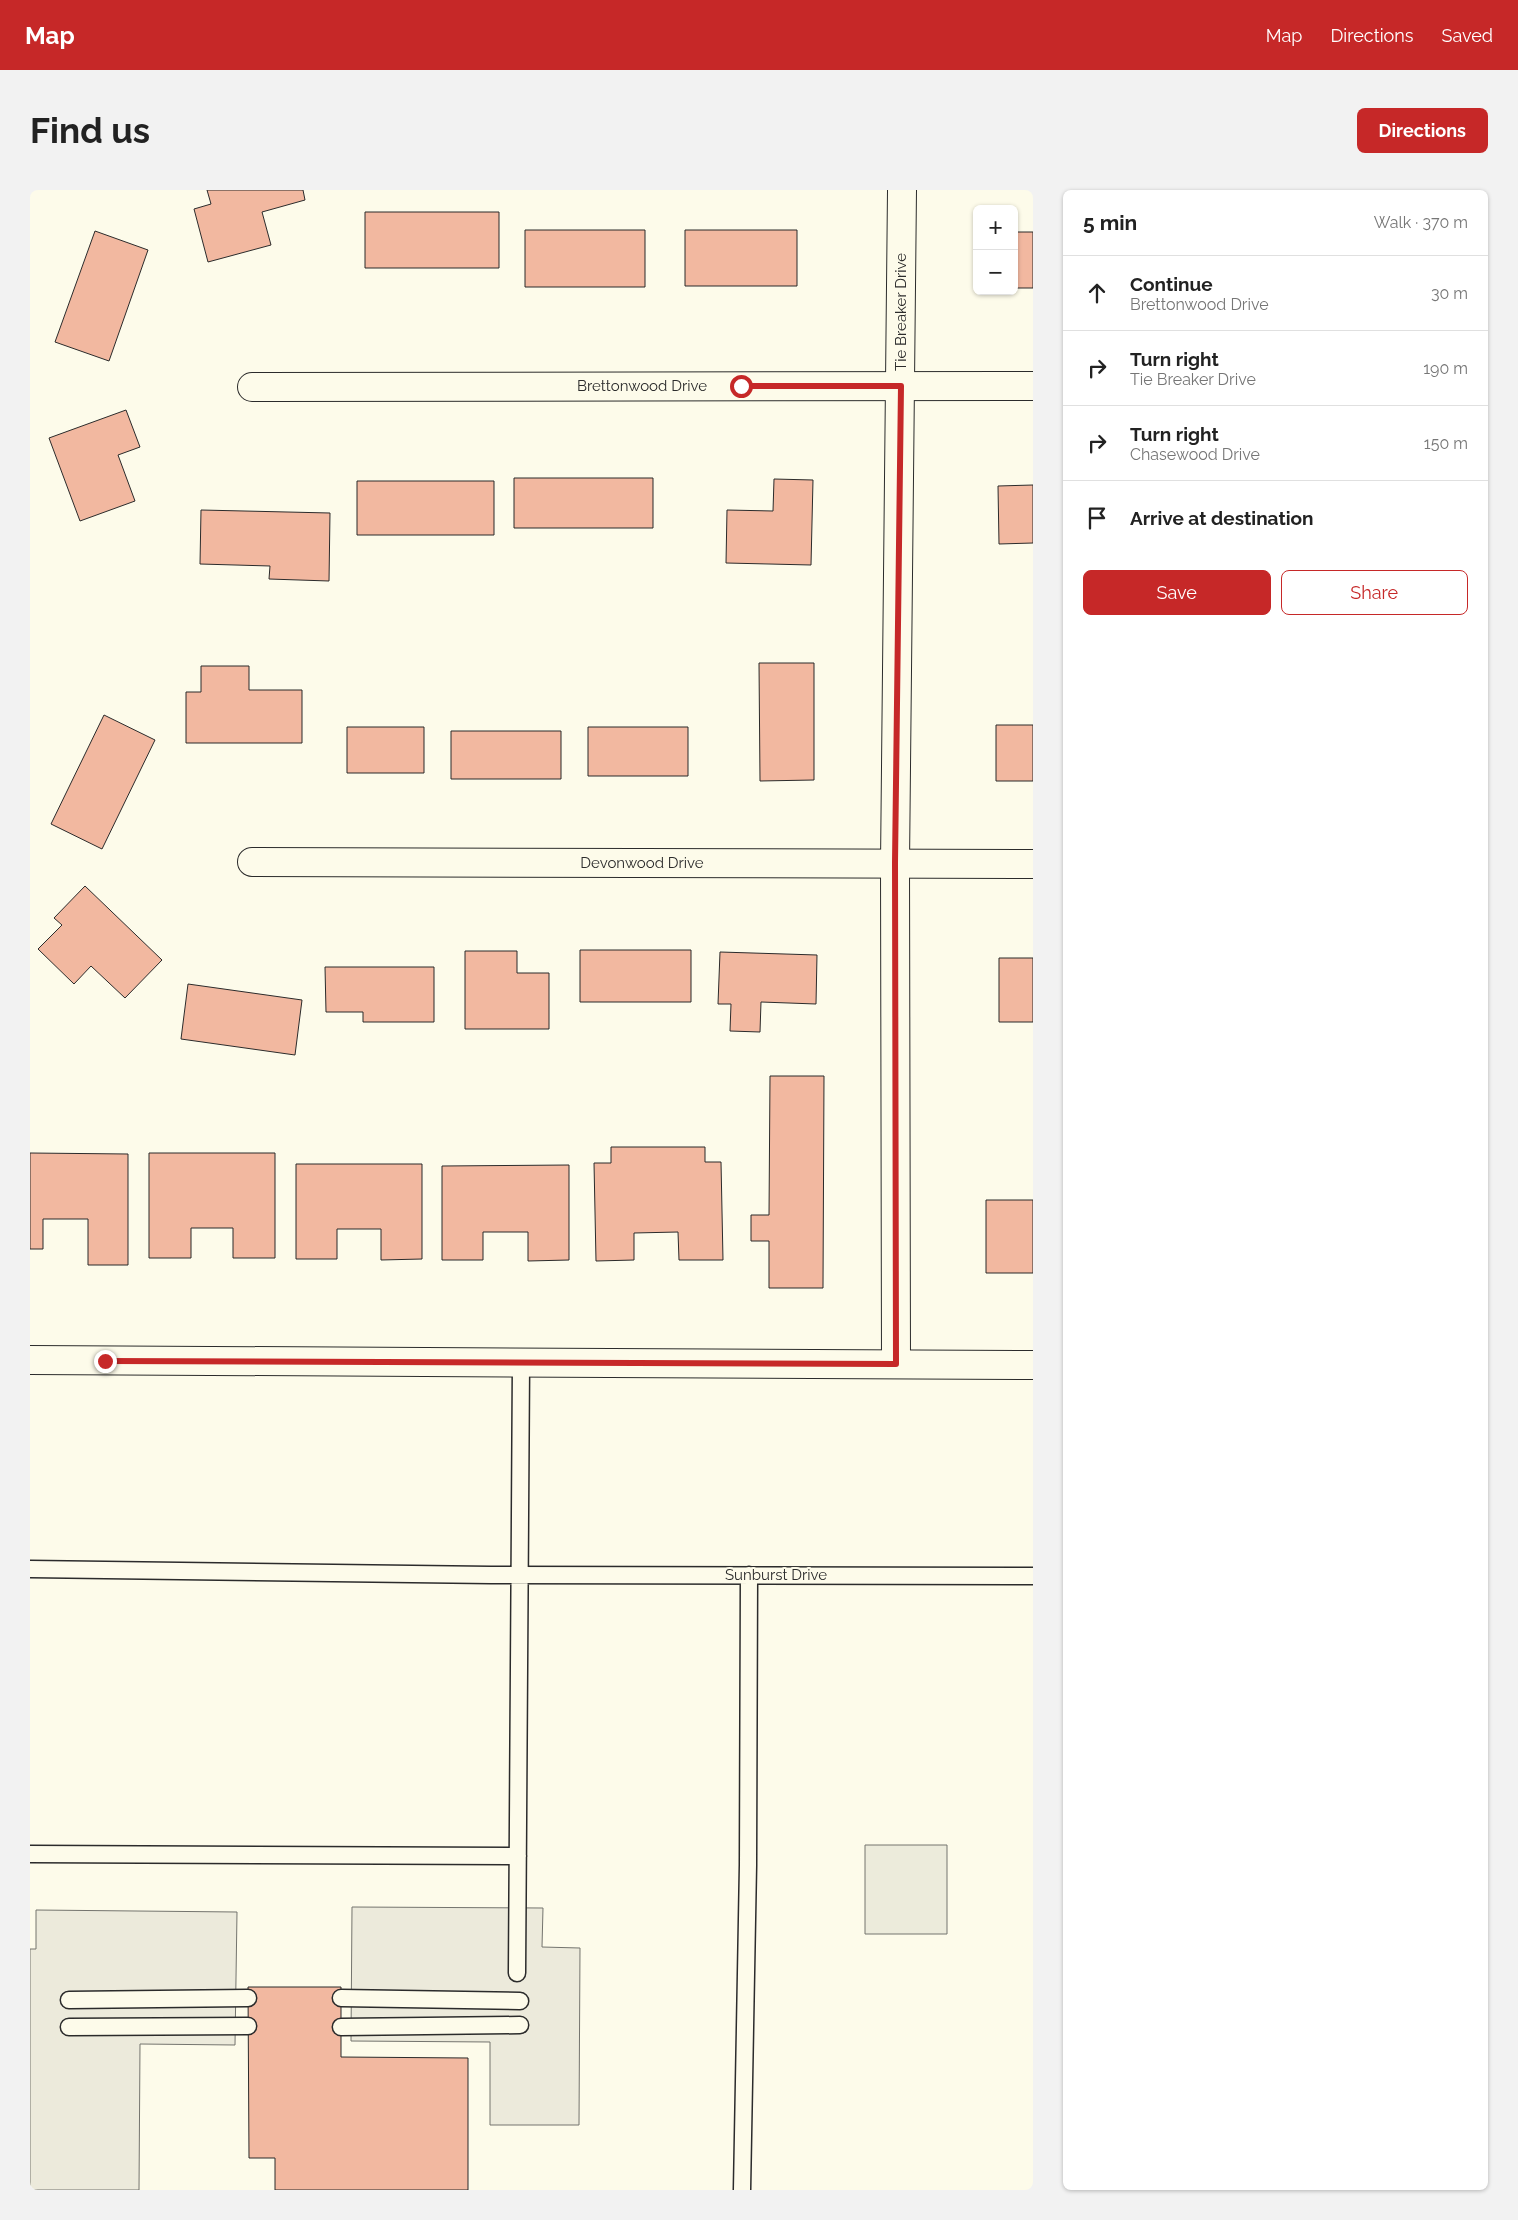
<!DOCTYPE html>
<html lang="en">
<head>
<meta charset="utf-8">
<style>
  :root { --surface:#fff; --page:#f2f2f2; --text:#222; --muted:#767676; --line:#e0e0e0; --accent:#c62828 }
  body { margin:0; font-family:Raleway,sans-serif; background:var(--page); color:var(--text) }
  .controls { position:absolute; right:15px; top:15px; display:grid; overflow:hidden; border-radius:8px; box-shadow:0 1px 4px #0004 }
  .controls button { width:45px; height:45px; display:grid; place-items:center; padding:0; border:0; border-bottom:1px solid var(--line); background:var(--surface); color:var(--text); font:25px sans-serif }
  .stop { position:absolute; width:15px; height:15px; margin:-11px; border:4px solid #c62828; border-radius:50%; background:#fff }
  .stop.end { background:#c62828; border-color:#fff; box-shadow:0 1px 5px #0008 }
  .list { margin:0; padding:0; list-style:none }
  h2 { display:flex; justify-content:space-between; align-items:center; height:65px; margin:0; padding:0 20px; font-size:21px }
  h2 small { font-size:16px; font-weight:400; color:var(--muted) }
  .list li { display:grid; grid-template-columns:32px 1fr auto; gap:15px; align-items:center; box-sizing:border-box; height:75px; padding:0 20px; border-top:1px solid var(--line) }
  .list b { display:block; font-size:19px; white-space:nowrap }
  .list p { margin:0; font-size:16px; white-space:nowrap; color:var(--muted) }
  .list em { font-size:16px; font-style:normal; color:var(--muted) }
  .actions { display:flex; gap:10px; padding:15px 20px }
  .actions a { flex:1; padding:11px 0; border:1px solid var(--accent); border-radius:8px; text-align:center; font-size:18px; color:var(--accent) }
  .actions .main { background:var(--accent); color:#fff }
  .icon { flex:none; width:28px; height:28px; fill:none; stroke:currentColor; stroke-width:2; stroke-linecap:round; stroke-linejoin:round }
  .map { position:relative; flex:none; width:1003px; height:2000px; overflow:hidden; border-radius:8px }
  header { display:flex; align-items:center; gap:30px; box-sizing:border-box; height:70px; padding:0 25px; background:var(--accent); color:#fff }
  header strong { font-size:24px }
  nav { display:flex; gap:28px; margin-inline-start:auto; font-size:18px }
  .intro { display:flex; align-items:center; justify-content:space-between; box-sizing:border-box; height:120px; padding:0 30px }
  h1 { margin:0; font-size:35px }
  .button { padding:12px 22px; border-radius:8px; background:var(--accent); color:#fff; font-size:18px; font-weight:700 }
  main { display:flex; gap:30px; padding:0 30px }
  aside { flex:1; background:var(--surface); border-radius:8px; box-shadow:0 1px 4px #0004 }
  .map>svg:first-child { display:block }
  .green { fill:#ecebdb; stroke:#74746e }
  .parking { fill:#eceadb; stroke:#74746e }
  .building { fill:#f2b8a0; stroke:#2b2b2b }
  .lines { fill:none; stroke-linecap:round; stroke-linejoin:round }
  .service-casing { stroke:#2b2b2b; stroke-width:19 }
  .minor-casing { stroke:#2b2b2b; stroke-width:30 }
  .tertiary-casing { stroke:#2b2b2b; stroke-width:30 }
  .service { stroke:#fdfbea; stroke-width:16 }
  .minor { stroke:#fdfbea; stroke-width:28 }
  .tertiary { stroke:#fdfbea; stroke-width:28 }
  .route { stroke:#c62828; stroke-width:6 }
  .labels { text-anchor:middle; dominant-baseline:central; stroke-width:4; stroke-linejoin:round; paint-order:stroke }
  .street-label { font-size:15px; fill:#2b2b2b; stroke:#fdfbea }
</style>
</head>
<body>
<header>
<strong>Map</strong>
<nav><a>Map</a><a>Directions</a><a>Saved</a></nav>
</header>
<div class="intro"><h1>Find us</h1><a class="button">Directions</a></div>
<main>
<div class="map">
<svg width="1003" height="2000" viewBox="0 0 1003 2000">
  <rect width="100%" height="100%" fill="#fdfbea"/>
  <path class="green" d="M835 1655H917V1744H835Z"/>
  <path class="parking" d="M322 1717 513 1718 512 1757 550 1758 549 1935H460V1852L321 1851Z
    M6 1720 207 1722 205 1855 110 1854 109 2000H0V1759H6Z"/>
  <path class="building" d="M177 0H273L275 10 232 22 241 55 178 72 164 19 181 14Z
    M335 22H469V78H335Z
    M495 40H615V97H495Z
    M655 40H767V96H655Z
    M65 41 118 60 79 171 25 152Z
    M984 42H1003V98H984Z
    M96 220 110 257 88 265 105 311 50 331 19 248Z
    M484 288H623V338H484Z
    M744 289 783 290 781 375 696 373 697 320 743 321Z
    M327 291H464V345H327Z
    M1003 295V353L969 354 968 296Z
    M171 320 300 323 299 391 239 389 240 376 170 374Z
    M729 473H784V590L730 591Z
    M171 476H219V500H272V553H156V502H171Z
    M74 525 125 550 72 659 21 634Z
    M966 535H1003V591H966Z
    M317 537H394V583H317Z
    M558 537H658V586H558Z
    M421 541H531V589H421Z
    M55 696 132 770 95 808 61 776 44 794 8 759 32 735 24 728Z
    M550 760H661V812H550Z
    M435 761H487V783H519V839H435Z
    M690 762 787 765 786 814 731 812 730 842 700 841 701 814H688Z
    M969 768H1003V832H969Z
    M295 777H404V832H333V822H296Z
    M158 794 272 810 265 865 151 849Z
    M740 886H794L793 1098H739V1051H721V1025H739Z
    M581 957H675V972H691L693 1070H649L648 1042 604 1043V1070L566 1071 564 973H581Z
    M0 963 98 964V1075H58V1029H13V1059H0Z
    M119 963H245V1068H203V1038H161V1068H119Z
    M266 974H392V1069L351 1070V1039H307V1069H266Z
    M539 975V1070L498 1071V1042H453V1070H412V976Z
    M956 1010H1003V1083H956Z
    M218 1797H311V1867L438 1868V2000H245V1968H219Z"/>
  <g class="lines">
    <g class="service-casing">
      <path id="service" d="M0 1379 461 1385 1003 1386
        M0 1664 488 1666
        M487 1783 491 1173
        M311 1808 490 1811
        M39 1810 218 1808
        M39 1837 218 1836
        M311 1837 490 1835
        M712 2000 718 1675 719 1385"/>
    </g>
    <g class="minor-casing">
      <path id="minor" d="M222 197 1003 196
        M222 672 1003 674"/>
    </g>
    <g class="tertiary-casing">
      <path id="tertiary" d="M0 1170 1003 1175
        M866 1174 865 673 872 0"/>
    </g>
    <use href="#service" class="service"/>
    <use href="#minor" class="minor"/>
    <use href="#tertiary" class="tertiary"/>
  </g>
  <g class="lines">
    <path class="route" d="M75 1171 866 1174 865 673 871 196H711"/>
  </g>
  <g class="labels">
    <g class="street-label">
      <text transform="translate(871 122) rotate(-90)">Tie Breaker Drive</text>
      <text x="612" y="196">Brettonwood Drive</text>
      <text x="612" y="673">Devonwood Drive</text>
      <text x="746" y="1385">Sunburst Drive</text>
    </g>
  </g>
</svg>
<div class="controls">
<button>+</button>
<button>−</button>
</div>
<div class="stop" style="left:711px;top:196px"></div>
<div class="stop end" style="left:75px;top:1171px"></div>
</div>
<aside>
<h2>5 min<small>Walk · 370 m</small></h2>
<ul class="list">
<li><svg class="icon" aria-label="ahead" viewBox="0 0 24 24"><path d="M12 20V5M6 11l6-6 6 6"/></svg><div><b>Continue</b><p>Brettonwood Drive</p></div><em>30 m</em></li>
<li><svg class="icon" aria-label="right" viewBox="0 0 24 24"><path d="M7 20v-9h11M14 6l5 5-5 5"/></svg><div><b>Turn right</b><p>Tie Breaker Drive</p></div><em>190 m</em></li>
<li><svg class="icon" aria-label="right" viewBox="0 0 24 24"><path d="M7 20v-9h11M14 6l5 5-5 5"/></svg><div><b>Turn right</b><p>Chasewood Drive</p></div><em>150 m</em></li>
<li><svg class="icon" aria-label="arrive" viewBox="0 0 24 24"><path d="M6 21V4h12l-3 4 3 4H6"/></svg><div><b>Arrive at destination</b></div></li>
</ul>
<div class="actions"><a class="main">Save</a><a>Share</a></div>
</aside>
</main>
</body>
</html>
